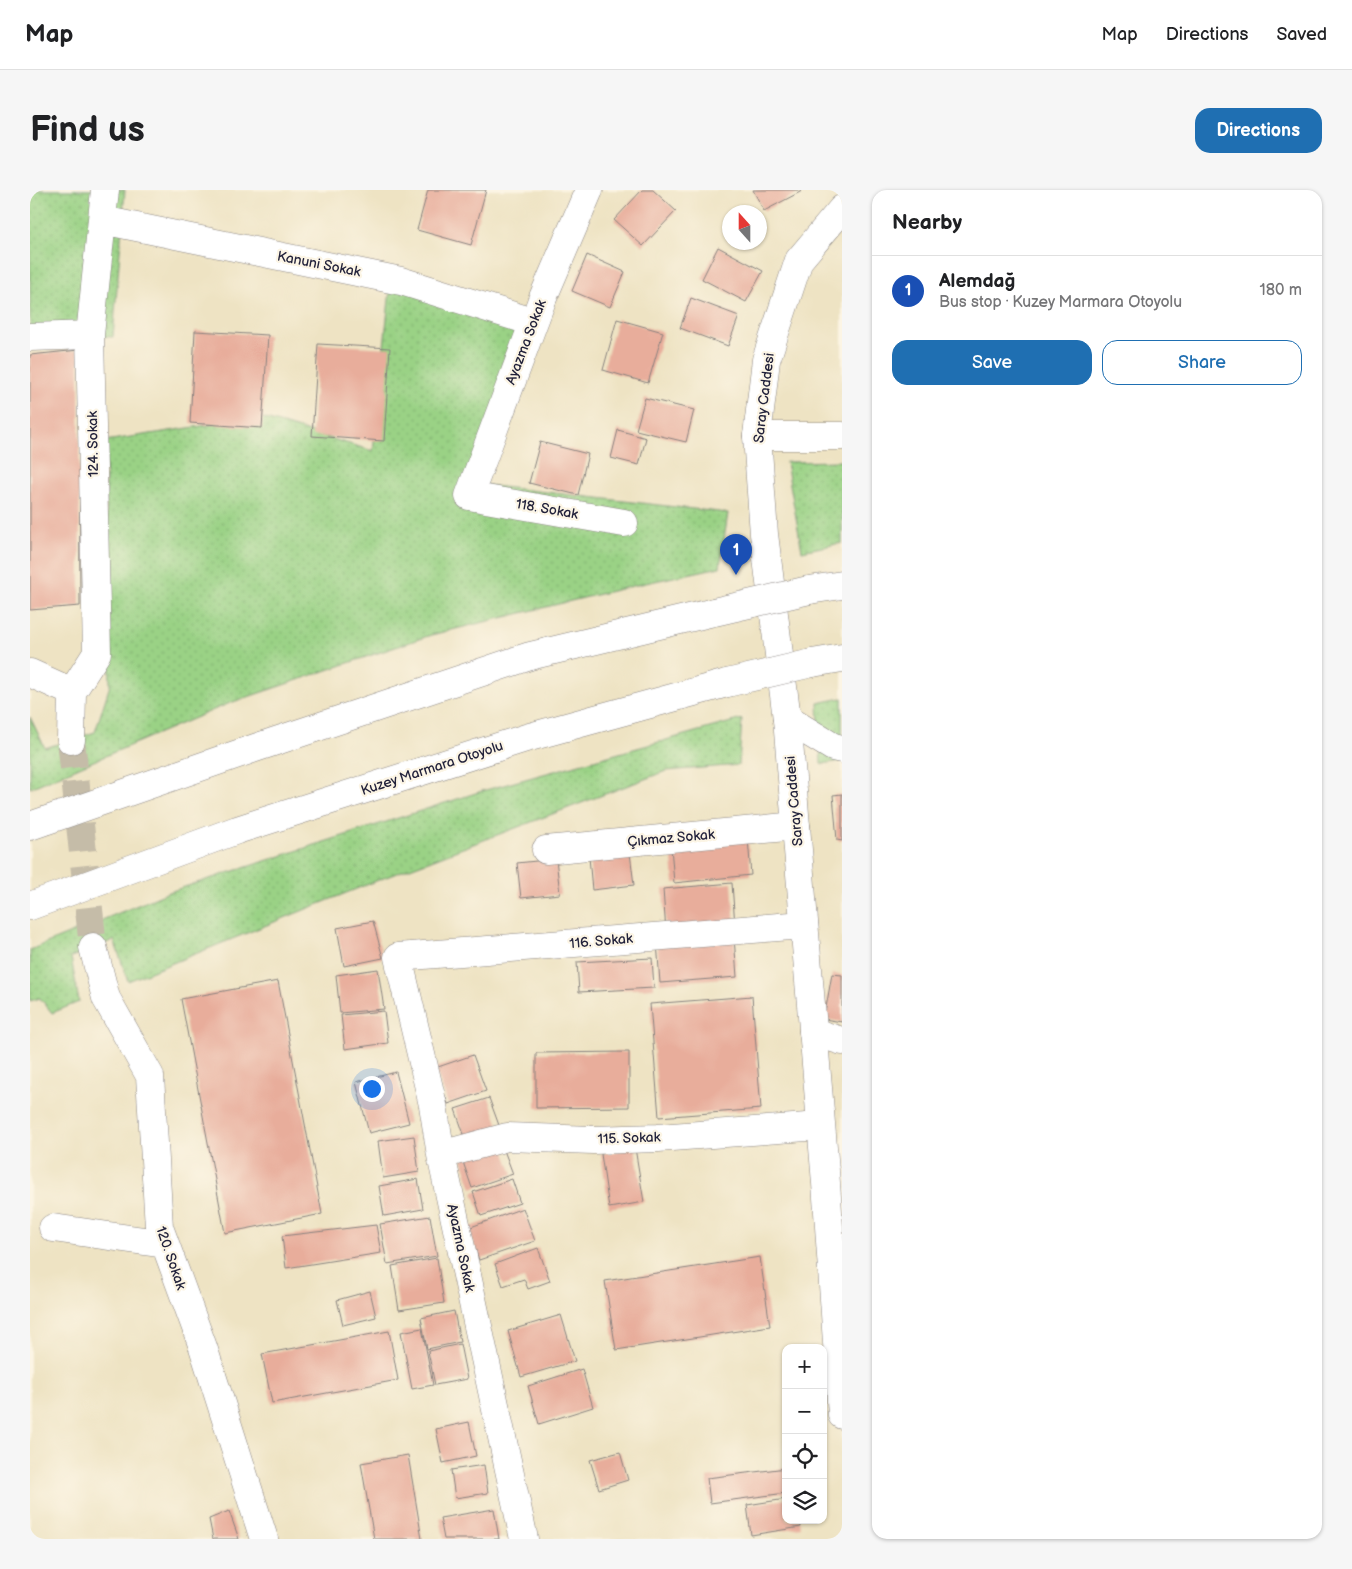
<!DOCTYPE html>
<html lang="en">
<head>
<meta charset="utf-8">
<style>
  :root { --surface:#fff; --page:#f6f6f6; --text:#202124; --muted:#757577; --line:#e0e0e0; --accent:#1f6fb2 }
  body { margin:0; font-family:"Balsamiq Sans",sans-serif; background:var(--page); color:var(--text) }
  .controls { position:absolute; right:15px; bottom:15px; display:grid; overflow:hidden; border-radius:10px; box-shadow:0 1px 4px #0004 }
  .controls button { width:45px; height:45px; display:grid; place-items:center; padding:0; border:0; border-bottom:1px solid var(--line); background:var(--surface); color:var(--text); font:25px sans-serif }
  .compass { position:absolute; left:692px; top:15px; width:45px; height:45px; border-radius:50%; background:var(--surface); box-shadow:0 1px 4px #0004; rotate:339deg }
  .you { position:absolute; left:341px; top:898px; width:18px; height:18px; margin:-12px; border:4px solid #fff; border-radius:50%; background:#1a73e8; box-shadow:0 0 0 8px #1a73e833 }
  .badge { display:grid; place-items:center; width:32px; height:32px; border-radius:50%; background:var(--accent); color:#fff; font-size:16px; font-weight:700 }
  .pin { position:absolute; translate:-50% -41px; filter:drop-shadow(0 1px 2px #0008) }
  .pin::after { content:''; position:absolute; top:26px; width:18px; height:15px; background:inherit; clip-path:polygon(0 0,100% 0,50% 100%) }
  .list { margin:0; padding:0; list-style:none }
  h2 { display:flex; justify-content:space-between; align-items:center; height:65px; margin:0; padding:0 20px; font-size:21px }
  h2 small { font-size:16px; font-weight:400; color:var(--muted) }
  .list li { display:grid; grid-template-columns:32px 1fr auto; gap:15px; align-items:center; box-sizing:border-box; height:70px; padding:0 20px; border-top:1px solid var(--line) }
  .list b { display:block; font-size:19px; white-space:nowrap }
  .list p { margin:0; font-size:16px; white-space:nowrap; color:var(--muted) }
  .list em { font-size:16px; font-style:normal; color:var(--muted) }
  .actions { display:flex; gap:10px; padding:15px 20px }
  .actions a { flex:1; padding:11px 0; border:1px solid var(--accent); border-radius:15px; text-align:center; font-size:18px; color:var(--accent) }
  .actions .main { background:var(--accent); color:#fff }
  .icon { flex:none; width:28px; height:28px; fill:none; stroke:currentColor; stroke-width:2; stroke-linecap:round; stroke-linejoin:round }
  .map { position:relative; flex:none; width:812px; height:1349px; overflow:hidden; border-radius:15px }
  header { display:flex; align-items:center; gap:30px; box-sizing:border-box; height:70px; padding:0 25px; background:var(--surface); border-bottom:1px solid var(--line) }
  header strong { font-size:24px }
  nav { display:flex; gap:28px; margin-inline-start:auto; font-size:18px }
  .intro { display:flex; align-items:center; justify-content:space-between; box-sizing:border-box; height:120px; padding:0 30px }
  h1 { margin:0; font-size:35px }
  .button { padding:12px 22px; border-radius:15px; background:var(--accent); color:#fff; font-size:18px; font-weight:700 }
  main { display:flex; gap:30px; padding:0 30px }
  aside { flex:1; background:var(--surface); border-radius:15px; box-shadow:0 1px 4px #0004 }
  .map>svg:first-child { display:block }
  .grass { fill:url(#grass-dots); stroke:#5e7a60 }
  .building { fill:#e8ad9b }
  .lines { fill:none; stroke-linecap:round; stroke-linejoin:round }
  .minor-tunnel { stroke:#c5bca8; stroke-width:28; stroke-dasharray:28 14; stroke-linecap:butt }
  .minor-casing { stroke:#88827f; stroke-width:29 }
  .major-casing { stroke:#88827f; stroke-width:29 }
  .highway-casing { stroke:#88827f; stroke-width:29 }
  .minor { stroke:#fff; stroke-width:28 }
  .major { stroke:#fff; stroke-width:28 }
  .highway { stroke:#fff; stroke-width:28 }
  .highway-bridge-casing { stroke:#88827f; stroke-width:29; stroke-linecap:butt }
  .highway-bridge { stroke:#fff; stroke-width:28 }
  .labels { text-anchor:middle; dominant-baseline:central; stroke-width:4.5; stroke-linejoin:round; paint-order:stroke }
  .street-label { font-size:14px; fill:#22223b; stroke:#fcf5e5 }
</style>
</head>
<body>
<header>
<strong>Map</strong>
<nav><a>Map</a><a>Directions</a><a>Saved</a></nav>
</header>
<div class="intro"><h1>Find us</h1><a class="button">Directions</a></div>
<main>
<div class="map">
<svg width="812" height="1349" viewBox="0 0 812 1349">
  <defs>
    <pattern id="grass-dots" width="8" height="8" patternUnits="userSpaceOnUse" patternTransform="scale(1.25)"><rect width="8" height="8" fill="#9ad285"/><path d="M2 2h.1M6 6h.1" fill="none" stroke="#84b474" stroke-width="1.8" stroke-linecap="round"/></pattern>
  </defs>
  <rect width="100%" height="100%" fill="#fcf5e5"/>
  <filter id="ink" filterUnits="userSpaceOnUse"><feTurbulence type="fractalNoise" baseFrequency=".02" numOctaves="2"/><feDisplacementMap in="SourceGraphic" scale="10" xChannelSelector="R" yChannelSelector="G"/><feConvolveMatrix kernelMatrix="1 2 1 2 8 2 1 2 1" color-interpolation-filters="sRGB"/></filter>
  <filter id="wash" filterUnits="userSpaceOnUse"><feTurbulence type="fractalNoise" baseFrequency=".0096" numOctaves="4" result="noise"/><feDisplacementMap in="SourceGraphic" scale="20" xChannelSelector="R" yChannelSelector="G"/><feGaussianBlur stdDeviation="1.12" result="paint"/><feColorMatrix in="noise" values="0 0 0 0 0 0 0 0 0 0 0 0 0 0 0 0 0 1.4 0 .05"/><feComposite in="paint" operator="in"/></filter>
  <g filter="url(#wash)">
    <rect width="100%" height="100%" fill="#eee3c3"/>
    <path class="grass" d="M0 0H95L83 147 0 142Z
      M361 90 497 130 455 295 698 323 690 377 611 394 401 445 200 513 0 598V527L15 558 65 542 80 495 75 251 229 227 343 261Z
      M812 271V353L772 361 756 272Z
      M812 508V571L791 574 788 513Z
      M712 529 709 575 636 581 351 689 98 791 84 750 41 767 49 812 22 823 10 808 0 811V760L139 702 452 601Z"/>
    <g id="blocks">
      <path class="building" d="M398 0H456L441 55 387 40Z
        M612 0H623L646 21 613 56 584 30Z
        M723 0H771L772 1 734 21Z
        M688 57 733 81 716 112 672 89Z
        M557 65 595 82 580 117 542 101Z
        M661 108 709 126 698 156 650 138Z
        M587 129 633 142 618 193 573 180Z
        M165 141 238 145 232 238 160 233Z
        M288 154 360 158 354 251 282 246Z
        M49 160 50 416 0 420V165Z
        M615 208 664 220 656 252 606 240Z
        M588 240 616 248 609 275 581 268Z
        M510 252 558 264 548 305 499 293Z
        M812 604V651L807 650 803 605Z
        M718 649 721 685 644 693 641 657Z
        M600 663 604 695 562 700 559 667Z
        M526 669 530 704 491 708 487 673Z
        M702 693 705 736 636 742 633 699Z
        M343 731 353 768 314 776 307 738Z
        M704 747 707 787 630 793 627 752Z
        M622 768 624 798 549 802 547 772Z
        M348 779 354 819 310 823 306 785Z
        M802 784 812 785V832L794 829Z
        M248 791 292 1024 195 1043 151 809Z
        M722 806 731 919 629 927 620 814Z
        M354 821 358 853 315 859 311 825Z
        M599 862V917L506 918V863Z
        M443 865 456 901 418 914 405 878Z
        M366 882 379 933 339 943 326 892Z
        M459 908 470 938 436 950 425 919Z
        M384 946 389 982 353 988 348 951Z
        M472 955 483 984 442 998 432 969Z
        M605 958 614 1012 579 1018 571 964Z
        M388 989 393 1019 354 1026 349 996Z
        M482 989 490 1013 451 1026 443 1002Z
        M493 1018 505 1051 449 1070 438 1038Z
        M400 1026 407 1066 357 1074 350 1034Z
        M346 1035 351 1063 256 1078 252 1046Z
        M508 1058 520 1091 498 1099 494 1089 473 1096 465 1074Z
        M730 1067 740 1136 586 1160 575 1091Z
        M407 1068 414 1113 369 1120 362 1076Z
        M340 1101 346 1127 313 1135 307 1110Z
        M424 1121 430 1152 397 1159 391 1128Z
        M531 1125 545 1171 491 1187 478 1141Z
        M392 1138 403 1195 382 1199 371 1142Z
        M359 1141 368 1190 242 1213 232 1164Z
        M430 1154 437 1189 405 1195 398 1161Z
        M552 1179 563 1217 509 1234 498 1196Z
        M439 1232 446 1266 413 1273 406 1239Z
        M590 1262 598 1290 569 1299 560 1270Z
        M378 1265 392 1349H344L331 1273Z
        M454 1275 458 1303 425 1308 421 1280Z
        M756 1278V1303L680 1313 677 1288Z
        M756 1309V1330H770L771 1337 721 1345 717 1315Z
        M464 1319 469 1349H414L410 1328Z
        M199 1321 209 1349H183L179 1329Z"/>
    </g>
  </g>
  <g filter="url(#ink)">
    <use href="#blocks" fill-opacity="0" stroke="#88827f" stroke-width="1"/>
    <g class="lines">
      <path class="minor-tunnel" d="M41 550 63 757"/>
      <g class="minor-casing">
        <path id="minor" d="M559 0 512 110 439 306 594 333
          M72 30 371 91 503 132
          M0 147 60 145
          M727 246H812
          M0 483 42 502
          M42 502 67 463 60 145 75 0
          M757 529 803 557 812 559
          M41 550 42 502
          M516 660 766 636
          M63 757 76 808 120 886 129 1037 173 1157 234 1349
          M783 842 812 851
          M411 965 477 947 563 950 628 948 790 936
          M23 1038 135 1054
          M494 1349 411 965 403 915 368 767 774 735"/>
      </g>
      <g class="major-casing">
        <path id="major" d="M812 19 769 70 736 170 727 246 734 344 757 529 796 993 812 1225"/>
      </g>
      <g class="highway-casing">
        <path id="highway" d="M779 400 812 395
          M782 473 812 468
          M0 636 228 557 500 466 684 422
          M0 716 207 640 496 548 697 493"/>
      </g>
      <use href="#minor" class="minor"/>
      <use href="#major" class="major"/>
      <use href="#highway" class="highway"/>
      <g class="highway-bridge-casing">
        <path id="highway-bridge" d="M684 422 779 400
          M697 493 782 473"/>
      </g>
      <use href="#highway-bridge" class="highway-bridge"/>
    </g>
  </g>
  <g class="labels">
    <g class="street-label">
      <text transform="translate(289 74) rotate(11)">Kanuni Sokak</text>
      <text transform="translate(496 152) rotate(-69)">Ayazma Sokak</text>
      <text transform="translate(734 208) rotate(-83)">Saray Caddesi</text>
      <text transform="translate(63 254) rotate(-91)">124. Sokak</text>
      <text transform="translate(517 319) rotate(10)">118. Sokak</text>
      <text transform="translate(402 578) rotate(-18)">Kuzey Marmara Otoyolu</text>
      <text transform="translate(764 611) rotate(-95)">Saray Caddesi</text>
      <text transform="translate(641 648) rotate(-5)">Çıkmaz Sokak</text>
      <text transform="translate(571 751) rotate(-5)">116. Sokak</text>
      <text transform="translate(599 948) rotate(-2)">115. Sokak</text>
      <text transform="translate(431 1058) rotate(78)">Ayazma Sokak</text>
      <text transform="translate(141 1068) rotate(71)">120. Sokak</text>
    </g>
  </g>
</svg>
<div class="controls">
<button>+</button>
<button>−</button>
<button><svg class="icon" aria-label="locate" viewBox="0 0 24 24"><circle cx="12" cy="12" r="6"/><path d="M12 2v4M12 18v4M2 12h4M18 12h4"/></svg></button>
<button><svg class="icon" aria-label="layers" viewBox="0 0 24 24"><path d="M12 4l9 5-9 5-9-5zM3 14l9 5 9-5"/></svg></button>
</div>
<svg class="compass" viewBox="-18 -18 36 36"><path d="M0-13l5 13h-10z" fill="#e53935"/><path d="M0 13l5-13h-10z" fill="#757577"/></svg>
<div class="you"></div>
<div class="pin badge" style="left:706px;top:385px;background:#1a4fb4">1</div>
</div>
<aside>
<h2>Nearby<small></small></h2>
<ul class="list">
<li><span class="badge" style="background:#1a4fb4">1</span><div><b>Alemdağ</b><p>Bus stop · Kuzey Marmara Otoyolu</p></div><em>180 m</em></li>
</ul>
<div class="actions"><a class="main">Save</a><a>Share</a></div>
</aside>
</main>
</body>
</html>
